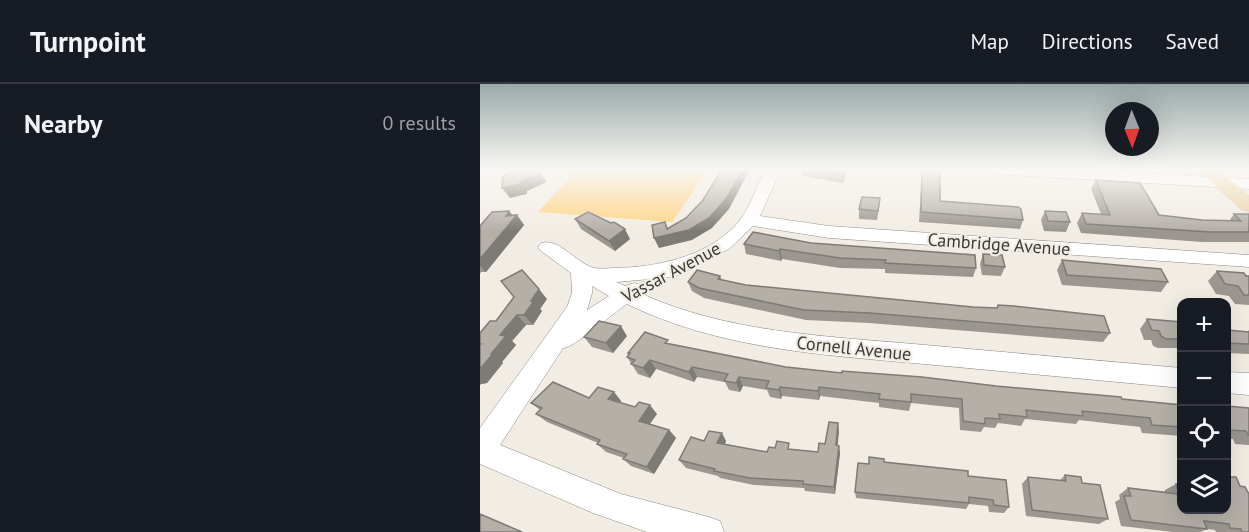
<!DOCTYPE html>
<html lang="en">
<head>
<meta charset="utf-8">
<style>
  :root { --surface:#171b24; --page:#242831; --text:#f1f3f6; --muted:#9ea1a6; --line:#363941 }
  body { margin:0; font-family:"PT Sans",sans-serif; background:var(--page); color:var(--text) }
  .controls { position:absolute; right:18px; bottom:18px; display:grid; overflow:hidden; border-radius:12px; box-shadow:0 6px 24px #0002 }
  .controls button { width:54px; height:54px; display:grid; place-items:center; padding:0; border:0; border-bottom:2px solid var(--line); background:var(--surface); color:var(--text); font:30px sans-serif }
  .compass { position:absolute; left:625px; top:18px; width:54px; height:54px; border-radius:50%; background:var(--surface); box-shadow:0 6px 24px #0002; rotate:179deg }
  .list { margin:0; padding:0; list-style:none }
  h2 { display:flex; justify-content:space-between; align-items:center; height:78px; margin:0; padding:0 24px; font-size:26px }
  h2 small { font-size:20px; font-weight:400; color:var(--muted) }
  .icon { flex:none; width:33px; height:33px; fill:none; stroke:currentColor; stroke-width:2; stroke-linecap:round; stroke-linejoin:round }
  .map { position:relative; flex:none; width:769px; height:448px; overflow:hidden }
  header { display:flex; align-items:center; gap:36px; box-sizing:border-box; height:84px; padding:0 30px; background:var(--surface); border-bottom:2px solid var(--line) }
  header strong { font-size:28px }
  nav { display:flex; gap:33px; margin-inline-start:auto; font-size:21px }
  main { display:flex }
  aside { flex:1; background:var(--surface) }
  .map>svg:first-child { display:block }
  .green { fill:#fed485 }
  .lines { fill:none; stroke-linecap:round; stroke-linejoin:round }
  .minor-casing { stroke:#8e8981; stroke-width:1 }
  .major-casing { stroke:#cccccb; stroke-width:1 }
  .minor { fill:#fff; fill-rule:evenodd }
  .major { fill:#ebd2a0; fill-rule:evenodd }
  .wall { fill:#9b9690 }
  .shaded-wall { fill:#7e7a75 }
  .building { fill:#b4afa7; stroke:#7e7a75; stroke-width:1.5 }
  .labels { text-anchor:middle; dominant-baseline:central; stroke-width:4.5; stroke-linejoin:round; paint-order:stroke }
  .street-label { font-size:18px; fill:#3c3a37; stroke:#f2ede4 }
</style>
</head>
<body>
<header>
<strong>Turnpoint</strong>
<nav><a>Map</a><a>Directions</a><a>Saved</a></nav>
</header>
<main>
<aside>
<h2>Nearby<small>0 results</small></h2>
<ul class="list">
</ul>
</aside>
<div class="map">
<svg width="769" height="448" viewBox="0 0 769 448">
  <rect width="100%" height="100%" fill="#f2ede4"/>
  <path class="green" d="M88 85H229L192 138 58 128 93 91 82 90Z"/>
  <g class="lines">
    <g class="minor-casing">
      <path id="minor" d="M286 85H301L280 132 349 142 769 171V183L349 154 273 142 249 165 194 193 136 198 145 202 154 199 161 201 164 206 162 210C246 248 343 252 434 260 523 268 612 276 702 284V304C616 296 530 288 444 280 343 271 239 265 147 220 133 229 94 264 83 264L20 361 141 410 229 433 240 437 244 448H167L113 429 0 380V344L87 223 92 209 91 189 61 167 58 163 61 159C78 154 93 175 109 182 116 186 128 184 136 184 177 183 225 173 255 142 270 126 276 103 286 85ZM112 202 129 212 107 226 112 209Z
        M505 85H585L769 95V105L513 90Z
        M746 288 769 289V311L746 309Z"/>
    </g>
    <g class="major-casing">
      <path id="major" d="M717 85H737L769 112V128L762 126Z"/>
    </g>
    <use href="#minor" class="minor"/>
    <use href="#major" class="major"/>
  </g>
  <path class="wall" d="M322 85H365V91L363 99 323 92Z
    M442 86 460 117 543 136 540 145 439 138Z
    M616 96 679 131 722 136 749 137 754 130H769V158H722L601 149 597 139 602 129 621 130 611 105Z
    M399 124 397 136 379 135V125Z
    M565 127 590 138 586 148 564 147 561 136Z
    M37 131 44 141 6 188H1L0 190V142L33 132Z
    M95 135 150 155 135 167 101 145Z
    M331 159 496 184 493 193 405 189V185L360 184 302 175 301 177 266 170 264 160Z
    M503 170 525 183 521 192 502 191 500 180Z
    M582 176 688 198 681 208 582 201 577 186Z
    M737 187 769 192V221L755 220 749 212 736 210 728 197Z
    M240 192 242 196 266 201 630 249 623 258 389 239 326 236 224 214 212 207 208 198Z
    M67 215 60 225 62 227 53 241H46L32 257 36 261 22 278 23 279 7 299 1 300 0 301V249L16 237Z
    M667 235 702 238V264H678L673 262 671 256H664L660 245Z
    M747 246 767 248 769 246V270L747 269Z
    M147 252 133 269 112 263 104 253Z
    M191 260 306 283 362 289 516 302 702 321V352L662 349 660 343 599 336 596 340 545 335 541 342 518 339 515 344 504 343 501 348 480 346 479 324 431 319 429 327 399 323V319L340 312 339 316 302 312 301 315 290 313 287 306 263 302 260 308 249 306 245 298 217 293 214 298 176 285 170 294 158 290 147 273 149 270 148 269Z
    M134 308 141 317 140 319 177 330 170 340 189 346 196 354 174 390 151 382 143 375 144 374 126 368 117 360 118 359 67 338 56 330 60 326 51 319 109 314Z
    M747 322 769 324V361H768L755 360 753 355H747Z
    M359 347 357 361 360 369 355 410 325 407 324 404 274 401 240 394 238 392 206 384 199 376 224 357H246L245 360 287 368 311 365 338 368Z
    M389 380 488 392 529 423 524 429 509 428 508 422 489 420 486 425 376 414 375 408Z
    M585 391 602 399 628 435 619 440 546 432 542 400 548 393 580 396Z
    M696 400 747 426 769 448H736L735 446 727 445 720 448H693L641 442 635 418 640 415 639 411 648 404 685 408V406Z"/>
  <path class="shaded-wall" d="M263 85H270L249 125 232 144 212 156 179 164 174 154 187 145 185 138 190 150Z
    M364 85 365 91 363 99V89Z
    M60 89 67 98 47 107V110L30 114 22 104 40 98Z
    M29 127 35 134 37 131 44 141 6 188 0 182V175Z
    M145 145 150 155 135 167 129 157Z
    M300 165 302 175 301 177 299 167Z
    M59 205 67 215 60 225 62 227 53 241 44 231 51 217Z
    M37 231 46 241 32 257 36 261 22 278 23 279 7 299 1 300 0 301V285L11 270 20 251Z
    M141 242 147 252 133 269 126 259Z
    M170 276 176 285 170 294 163 284Z
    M212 283 217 293 214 298 209 288Z
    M259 293 263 302 260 308 256 299Z
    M300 303 302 312 301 315 299 306Z
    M339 303 340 312 339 316 338 307Z
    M134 308 141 317 136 323 128 315Z
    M170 321 177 330 166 345 159 337Z
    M358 339 359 347 357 369 356 361Z
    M189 346 196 354 174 390 167 383Z
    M242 349 246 357 242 367 237 359Z
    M359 362 360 369 355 410 354 403Z"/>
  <path class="building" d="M36 85H52L60 89 40 98V100L22 104 23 92 34 87Z
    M242 85H263L246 115 229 134 209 146 174 154 172 141 185 138 187 145 206 134 223 116Z
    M336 85H364L363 89Z
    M442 86 460 87V117L538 123 541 125 543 136 441 128Z
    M616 96 660 99 679 131 722 136 761 137 754 130H769V148H730L606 140 602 129 630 131Z
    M382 113 400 114 398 127 379 125Z
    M29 127 26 132 37 131 0 175V142L12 128Z
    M565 127 586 128 590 138 568 137Z
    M108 128 131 139 134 138 145 145 129 157 95 135Z
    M273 148 331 159 495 171 496 184 405 179 406 176 360 174 300 165 299 167 264 160Z
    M503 170 522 171 525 183 504 181Z
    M582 176 681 185 688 198 587 191Z
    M42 186 59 205 51 217H54L44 231H37L20 251 26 252 11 270H13L0 285V261L1 260H0V249L10 237H16L34 213 21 197Z
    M217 186 240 192 238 195 266 201 493 223 517 224 518 221 534 222 624 232 630 249 390 229 324 226 219 204 208 198Z
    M737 187 764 189 766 192H769V211H764L758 202 745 200Z
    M667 235 702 238V255H686L681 252 679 247 672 246Z
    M119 237 141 242 126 259 104 253Z
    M747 246 769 248V260L747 259Z
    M165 248 188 256 185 259 306 283 362 289V287L442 293 516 302 641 313 642 315 702 321V343L672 341 670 334 602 327 603 332 546 326 547 333 519 330 520 335 505 334V340L483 337 482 315 431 310V318L399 315 400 310 339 303 338 307 300 303 299 306 286 304 289 297 259 293 256 299 244 297 248 290 212 283 209 288 170 276 163 284 151 280 155 276 147 273 150 269H148Z
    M73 298 109 314 118 303 134 308 128 315 155 323 159 318 170 321 159 337 189 346 167 383 143 375 147 370 117 360 120 356 56 330 62 324 51 319Z
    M747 322 769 324V351H768L766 347 747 346Z
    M349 338 358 339 356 361 359 362 354 403 323 400V397L270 394 234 387 235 385 199 376 211 353 224 357 229 347 242 349 237 359 287 368 289 363 295 364 297 357 309 359 308 365 338 368 339 359 345 360Z
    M389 373 404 375V378L488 387V392L526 396 529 423 514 421 513 416 489 413V419L375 408 378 379 389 380Z
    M585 391 601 393 602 399 620 401 628 435 552 426 548 393 586 397Z
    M747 393H756L760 402 765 403 769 410V448H762L761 445 750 444 749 440 724 437 727 445 651 436 644 412H651L648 404 699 410 696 400H702V426H747Z
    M0 430 42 448H0Z"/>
  <linearGradient id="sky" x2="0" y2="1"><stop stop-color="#9aaaa9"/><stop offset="0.58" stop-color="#f9f7f3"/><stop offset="1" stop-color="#f9f7f3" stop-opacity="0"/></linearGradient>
  <rect width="769" height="147" fill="url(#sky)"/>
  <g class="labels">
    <g class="street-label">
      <text transform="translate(519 160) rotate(4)">Cambridge Avenue</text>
      <text transform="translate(191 188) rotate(-28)">Vassar Avenue</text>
      <text transform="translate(374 264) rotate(6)">Cornell Avenue</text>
    </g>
  </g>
</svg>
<div class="controls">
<button>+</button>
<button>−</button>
<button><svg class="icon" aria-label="locate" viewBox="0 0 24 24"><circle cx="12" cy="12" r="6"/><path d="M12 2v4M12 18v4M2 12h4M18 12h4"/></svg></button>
<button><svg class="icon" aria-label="layers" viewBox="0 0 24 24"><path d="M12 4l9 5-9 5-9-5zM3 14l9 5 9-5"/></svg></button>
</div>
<svg class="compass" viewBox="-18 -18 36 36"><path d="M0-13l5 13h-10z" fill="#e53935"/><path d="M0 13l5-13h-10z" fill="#9ea1a6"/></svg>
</div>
</main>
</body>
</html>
